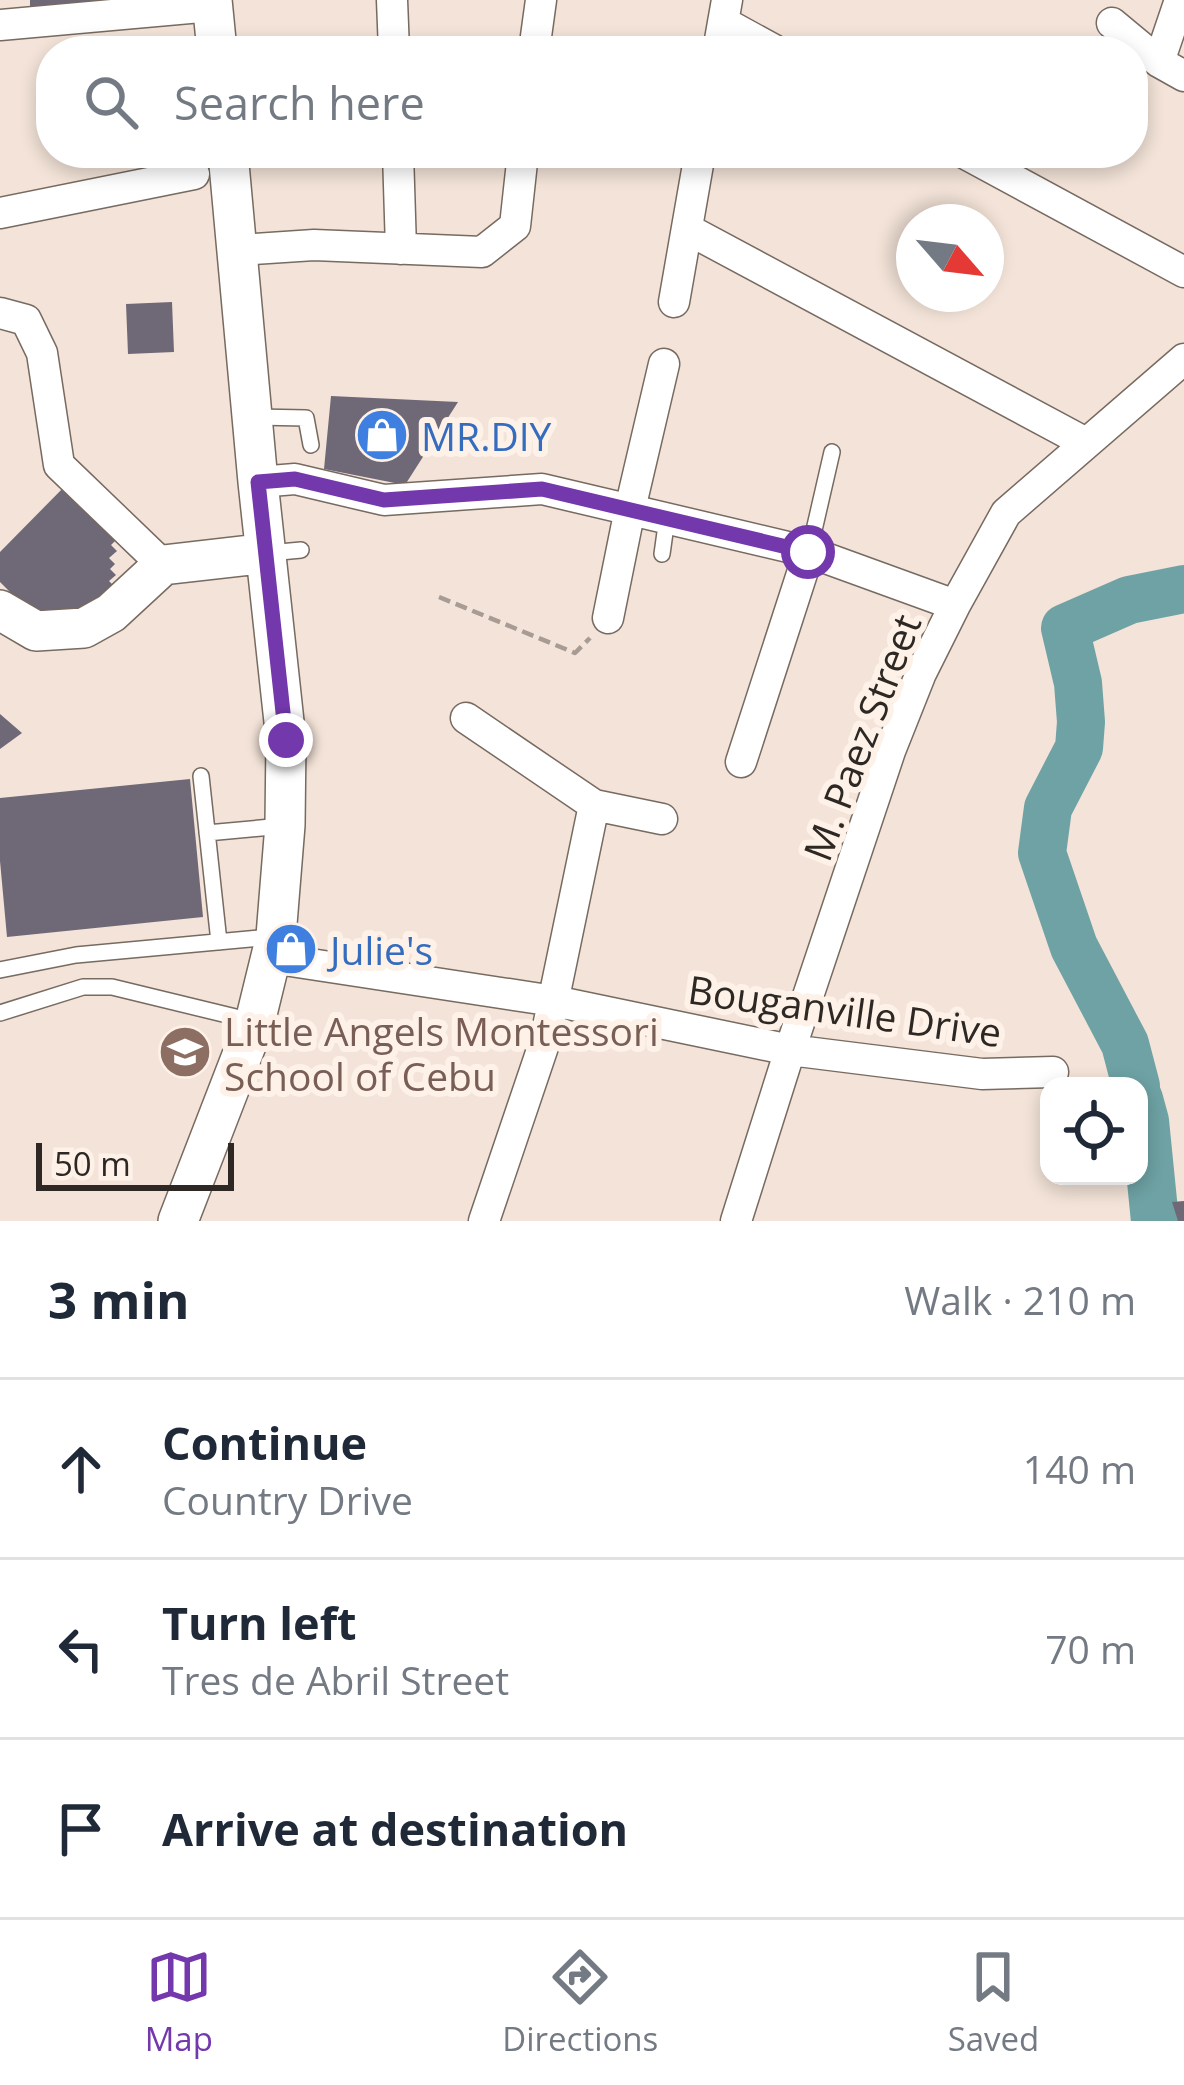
<!DOCTYPE html>
<html lang="en">
<head>
<meta charset="utf-8">
<style>
  :root { --surface:#fff; --page:#f6f6f7; --text:#1f2937; --muted:#747a83; --line:#e0e1e3; --accent:#7438ad }
  body { margin:0; font-family:"Open Sans",sans-serif; background:var(--page); color:var(--text) }
  .controls { position:absolute; right:36px; bottom:36px; display:grid; overflow:hidden; border-radius:24px; box-shadow:0 6px 18px #0003 }
  .controls button { width:108px; height:108px; display:grid; place-items:center; padding:0; border:0; border-bottom:3px solid var(--line); background:var(--surface); color:var(--text); font:60px sans-serif }
  .compass { position:absolute; left:896px; top:204px; width:108px; height:108px; border-radius:50%; background:var(--surface); box-shadow:0 6px 18px #0003; rotate:118deg }
  .scale { position:absolute; left:36px; bottom:30px; width:198px; box-sizing:border-box; padding-left:12px; border:6px solid #2d2824; border-top:0; font-size:33px; line-height:42px; white-space:nowrap; color:#2d2824; -webkit-text-stroke:9px #fdf1e8; paint-order:stroke }
  .stop { position:absolute; width:36px; height:36px; margin:-27px; border:9px solid #7438ad; border-radius:50%; background:#fff }
  .stop.end { background:#7438ad; border-color:#fff; box-shadow:0 3px 12px #0008 }
  .list { margin:0; padding:0; list-style:none }
  h2 { display:flex; justify-content:space-between; align-items:center; height:156px; margin:0; padding:0 48px; font-size:51px }
  h2 small { font-size:39px; font-weight:400; color:var(--muted) }
  .list li { display:grid; grid-template-columns:78px 1fr auto; gap:36px; align-items:center; box-sizing:border-box; height:180px; padding:0 48px; border-top:3px solid var(--line) }
  .list b { display:block; font-size:45px; white-space:nowrap }
  .list p { margin:0; font-size:39px; white-space:nowrap; color:var(--muted) }
  .list em { font-size:39px; font-style:normal; color:var(--muted) }
  .icon { flex:none; width:66px; height:66px; fill:none; stroke:currentColor; stroke-width:2; stroke-linecap:round; stroke-linejoin:round }
  .map { position:relative; flex:none; width:1184px; height:1221px; overflow:hidden }
  .search { position:absolute; background:var(--surface); box-shadow:0 6px 18px #0003; left:36px; right:36px; top:36px; height:132px; display:flex; align-items:center; gap:30px; box-sizing:border-box; padding:0 42px; border-radius:48px; color:var(--muted); font-size:45px }
  .sheet { height:696px; background:var(--surface) }
  nav { display:flex; justify-content:space-around; align-items:center; box-sizing:border-box; height:168px; border-top:3px solid var(--line); background:var(--surface); font-size:33px; color:var(--muted) }
  nav a { display:grid; justify-items:center; gap:6px }
  nav .on { color:var(--accent) }
  .map>svg:first-child { display:block }
  .green { fill:#b4bca2 }
  .lines { fill:none; stroke-linecap:round; stroke-linejoin:round }
  .river { stroke:#6ea2a4; stroke-width:48 }
  .building { fill:#6f6977 }
  .service-casing { stroke:#776a60; stroke-width:18 }
  .minor-casing { stroke:#776a60; stroke-width:33 }
  .tertiary-casing { stroke:#776a60; stroke-width:42 }
  .path { stroke:#a79b93; stroke-width:4.5; stroke-dasharray:12 6; stroke-linecap:butt }
  .service { stroke:#fff; stroke-width:15 }
  .minor { stroke:#fff; stroke-width:30 }
  .tertiary { stroke:#fff; stroke-width:39 }
  .route { stroke:#7438ad; stroke-width:15 }
  .labels { text-anchor:middle; dominant-baseline:central; stroke-width:12; stroke-linejoin:round; paint-order:stroke }
  .shop-label { font-size:39px; fill:#366cbe; stroke:#fdf1e8; text-anchor:start }
  .street-label { font-size:39px; fill:#2d2824; stroke:#fdf1e8 }
  .education-label { font-size:39px; fill:#785e54; stroke:#fdf1e8; text-anchor:start }
</style>
</head>
<body>
<div class="map">
<svg width="1184" height="1221" viewBox="0 0 1184 1221">
  <rect width="100%" height="100%" fill="#f3e3d8"/>
  <path class="green" d="M1127 1018C1146 1057 1153 1100 1158 1143L1147 1146 1155 1205 1172 1202 1178 1221H1140L1133 1176H1139V1086H1117L1113 1069 1096 1035Z"/>
  <g class="lines">
    <path class="river" d="M1136 1086 1125 1044 1074 947 1042 853 1048 808 1079 748 1081 722 1078 683 1065 628 1129 600 1184 589
      M1139 1099 1145 1121 1155 1221"/>
  </g>
  <path class="building" d="M30 0H100V12L30 15Z
    M172 302 174 352 128 354 126 304Z
    M331 396 458 402 405 485 324 469Z
    M66 485 118 538 111 545 117 551 109 558 115 564 110 569 116 575 109 581 116 588 74 616H52L46 610 37 619 0 582V552Z
    M0 714 22 733 0 749Z
    M190 779 203 917 7 937 0 861V798Z
    M1184 1201V1221H1178L1172 1202Z"/>
  <g class="lines">
    <g class="service-casing">
      <path id="service" d="M256 417 306 418 311 445
        M809 552 832 452
        M269 553 301 550
        M662 554 667 518
        M201 776 219 942
        M207 833 282 826
        M0 970 76 955 271 937
        M0 1013 83 987H112L252 1021"/>
    </g>
    <g class="minor-casing">
      <path id="minor" d="M392 0 394 51
        M723 22 776 51
        M1112 23 1159 62 1184 76
        M0 25 212 6
        M534 51 541 0
        M718 51 727 0
        M1159 62 1180 0
        M398 153 401 249
        M964 153 1184 272
        M0 213 194 174
        M687 229 1086 443
        M239 250 314 245 482 252 515 226 523 153
        M674 302 700 153
        M0 313 26 320 42 353 59 465 163 565
        M258 482 295 479 384 500 542 489 809 552 955 605
        M608 618 630 509 664 364
        M466 718 594 805 662 819
        M741 762 809 552
        M271 958 554 1001 790 1050 982 1074 1053 1072
        M484 1221 545 1041 594 805
        M736 1221 790 1050 890 751 921 673 955 605 1006 513 1184 359"/>
    </g>
    <g class="tertiary-casing">
      <path id="tertiary" d="M212 0 217 51
        M0 610 36 631 84 628 111 613 163 565 267 553
        M178 1221 255 1022 276 936 285 825 286 740 258 482 228 153"/>
    </g>
    <path class="path" d="M439 597 575 653 590 638"/>
    <use href="#service" class="service"/>
    <use href="#minor" class="minor"/>
    <use href="#tertiary" class="tertiary"/>
  </g>
  <g class="lines">
    <path class="route" d="M286 740 258 482 295 479 384 500 542 489 808 552"/>
  </g>
  <defs>
    <g id="shop-disc" transform="scale(2.7)"><circle r="9.5" fill="#3f7fe0" stroke="#fdf1e8"/><path d="M-5-2.5h2.3a2.7 3.5 0 0 1 5.4 0H5L5.5 6h-11ZM-1.5-2.5h3a1.5 2.3 0 0 0-3 0Z" fill="#fff"/></g>
    <g id="school-disc" transform="scale(2.7)"><circle r="9.5" fill="#8d6e63" stroke="#fdf1e8"/><path d="M0-5L7-2L0 1L-7-2ZM-4 1L0 2.5L4 1V4Q0 6-4 4Z" fill="#fff"/></g>
  </defs>
  <g fill-rule="evenodd">
    <use href="#shop-disc" x="382" y="435"/>
    <use href="#shop-disc" x="291" y="949"/>
    <use href="#school-disc" x="185" y="1052"/>
  </g>
  <g class="labels">
    <g class="shop-label">
      <text x="421" y="435">MR.DIY</text>
      <text x="330" y="949">Julie's</text>
    </g>
    <g class="street-label">
      <text transform="translate(861 737) rotate(-69)">M. Paez Street</text>
      <text transform="translate(845 1010) rotate(8)">Bouganville Drive</text>
    </g>
    <g class="education-label">
      <text x="224" y="1030">Little Angels Montessori<tspan x="224" dy="45">School of Cebu</tspan></text>
    </g>
  </g>
</svg>
<div class="controls">
<button><svg class="icon" aria-label="locate" viewBox="0 0 24 24"><circle cx="12" cy="12" r="6"/><path d="M12 2v4M12 18v4M2 12h4M18 12h4"/></svg></button>
</div>
<svg class="compass" viewBox="-18 -18 36 36"><path d="M0-13l5 13h-10z" fill="#e53935"/><path d="M0 13l5-13h-10z" fill="#747a83"/></svg>
<div class="scale">50 m</div>
<div class="stop" style="left:808px;top:552px"></div>
<div class="stop end" style="left:286px;top:740px"></div>
<div class="search"><svg class="icon" aria-label="search" viewBox="0 0 24 24"><circle cx="10" cy="10" r="6"/><path d="M15 15l6 6"/></svg>Search here</div>
</div>
<section class="sheet">
<h2>3 min<small>Walk · 210 m</small></h2>
<ul class="list">
<li><svg class="icon" aria-label="ahead" viewBox="0 0 24 24"><path d="M12 20V5M6 11l6-6 6 6"/></svg><div><b>Continue</b><p>Country Drive</p></div><em>140 m</em></li>
<li><svg class="icon" aria-label="left" viewBox="0 0 24 24"><path d="M17 20v-9H6M10 6l-5 5 5 5"/></svg><div><b>Turn left</b><p>Tres de Abril Street</p></div><em>70 m</em></li>
<li><svg class="icon" aria-label="arrive" viewBox="0 0 24 24"><path d="M6 21V4h12l-3 4 3 4H6"/></svg><div><b>Arrive at destination</b></div></li>
</ul>
</section>
<nav>
<a class="on"><svg class="icon" aria-label="map" viewBox="0 0 24 24"><path d="M3 6l6-2 6 2 6-2v14l-6 2-6-2-6 2zM9 4v14M15 6v14"/></svg>Map</a>
<a><svg class="icon" aria-label="directions" viewBox="0 0 24 24"><path d="M12 3l9 9-9 9-9-9zM9 14v-3h6M13 9l2 2-2 2"/></svg>Directions</a>
<a><svg class="icon" aria-label="saved" viewBox="0 0 24 24"><path d="M7 4h10v16l-5-4-5 4z"/></svg>Saved</a>
</nav>
</body>
</html>
